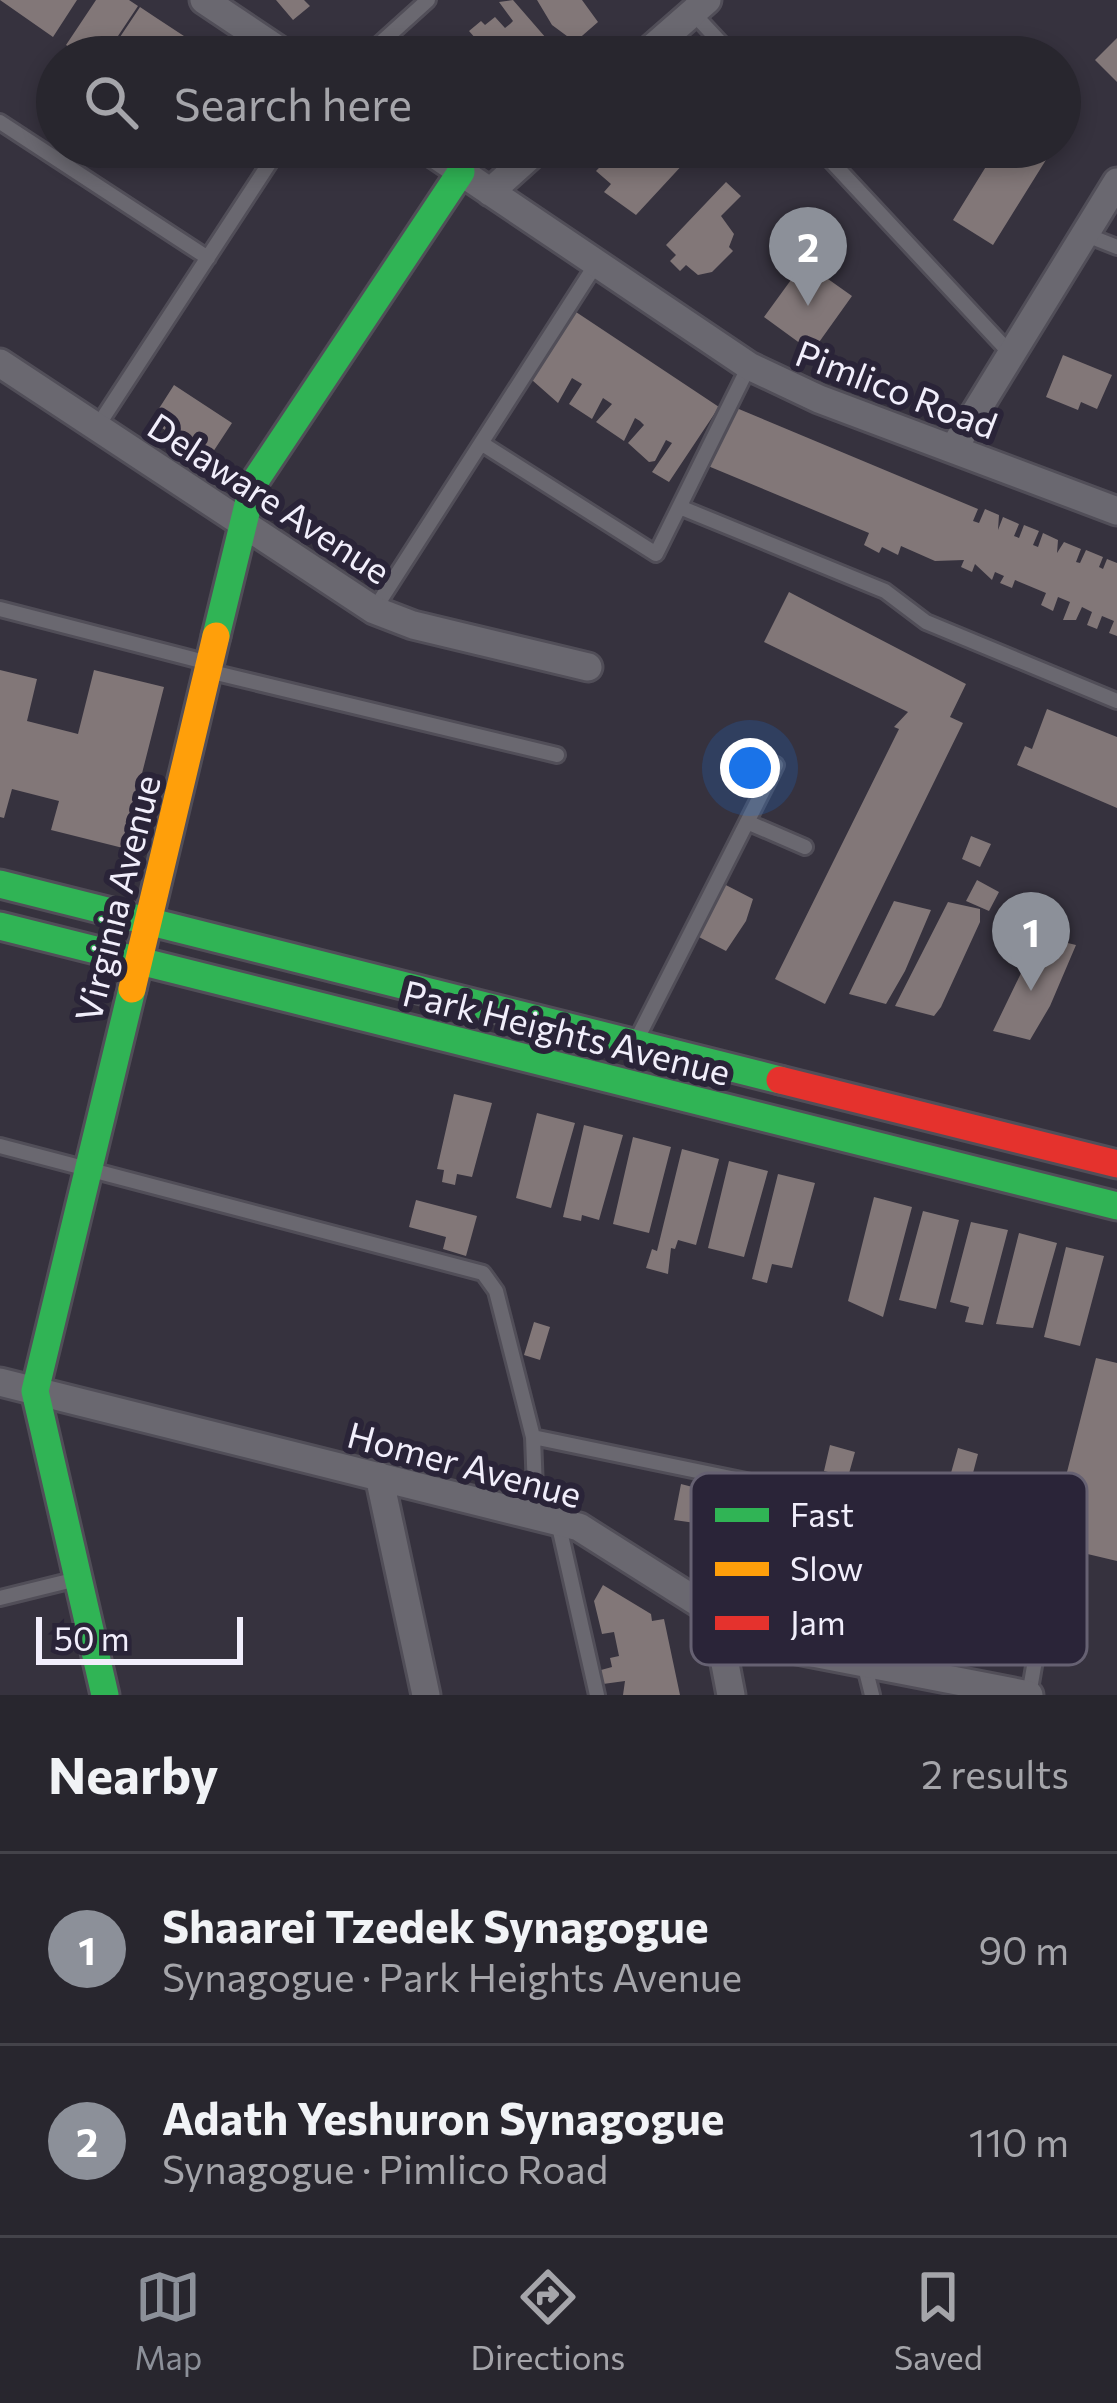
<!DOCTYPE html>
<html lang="en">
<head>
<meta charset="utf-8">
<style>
  :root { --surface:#28262e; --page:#34323a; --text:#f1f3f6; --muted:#a5a5aa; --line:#44434a; --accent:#8c9099 }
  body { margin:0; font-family:Commissioner,sans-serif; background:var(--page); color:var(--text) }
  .scale { position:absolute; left:36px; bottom:30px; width:207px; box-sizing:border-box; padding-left:12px; border:6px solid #f1eefb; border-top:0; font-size:33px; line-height:42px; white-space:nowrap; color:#f1eefb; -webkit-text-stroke:9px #2a2438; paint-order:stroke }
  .you { position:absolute; left:750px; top:768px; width:42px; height:42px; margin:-30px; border:9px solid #fff; border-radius:50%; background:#1a73e8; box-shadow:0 0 0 18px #1a73e833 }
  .badge { display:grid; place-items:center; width:78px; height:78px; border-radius:50%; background:var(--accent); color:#fff; font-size:39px; font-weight:700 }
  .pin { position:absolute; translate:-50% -99px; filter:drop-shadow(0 3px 6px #0008) }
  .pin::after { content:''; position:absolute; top:63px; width:42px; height:36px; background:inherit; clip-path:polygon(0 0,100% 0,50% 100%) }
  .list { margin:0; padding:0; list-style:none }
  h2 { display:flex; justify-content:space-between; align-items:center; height:156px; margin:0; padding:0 48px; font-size:51px }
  h2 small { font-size:39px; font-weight:400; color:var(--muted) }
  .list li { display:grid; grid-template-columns:78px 1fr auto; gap:36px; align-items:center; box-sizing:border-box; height:192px; padding:0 48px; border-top:3px solid var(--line) }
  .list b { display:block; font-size:45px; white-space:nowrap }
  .list p { margin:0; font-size:39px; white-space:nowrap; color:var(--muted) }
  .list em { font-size:39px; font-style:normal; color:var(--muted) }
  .icon { flex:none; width:66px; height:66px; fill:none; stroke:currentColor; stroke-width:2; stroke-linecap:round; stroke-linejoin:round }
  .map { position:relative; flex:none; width:1117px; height:1695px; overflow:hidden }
  .search { position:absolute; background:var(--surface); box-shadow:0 6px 18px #0003; left:36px; right:36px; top:36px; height:132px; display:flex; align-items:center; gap:30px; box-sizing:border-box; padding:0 42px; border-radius:66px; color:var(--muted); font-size:45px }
  .sheet { height:540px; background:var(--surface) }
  nav { display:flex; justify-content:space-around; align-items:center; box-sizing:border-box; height:168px; border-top:3px solid var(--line); background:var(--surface); font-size:33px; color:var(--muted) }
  nav a { display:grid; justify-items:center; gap:6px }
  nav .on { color:var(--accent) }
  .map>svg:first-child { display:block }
  .building { fill:#827778 }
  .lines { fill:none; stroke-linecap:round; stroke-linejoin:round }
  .lane-casing { stroke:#514e58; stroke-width:20 }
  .street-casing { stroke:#514e58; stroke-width:33 }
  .fast-casing { stroke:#514e58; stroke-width:33 }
  .slow-casing { stroke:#514e58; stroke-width:33 }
  .jam-casing { stroke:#514e58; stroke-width:33 }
  .lane { stroke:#6a6870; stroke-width:14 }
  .street { stroke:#6a6870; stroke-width:27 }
  .fast { stroke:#30b455; stroke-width:27 }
  .slow { stroke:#ff9f0a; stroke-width:27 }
  .jam { stroke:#e5322d; stroke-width:27 }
  .labels { text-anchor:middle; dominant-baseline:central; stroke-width:12; stroke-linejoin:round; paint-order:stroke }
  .street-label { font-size:36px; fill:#f1eefb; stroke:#2a2438 }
  .key { fill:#2a2438; stroke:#666172; stroke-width:3 }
  .key-label { font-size:33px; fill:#f1eefb }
</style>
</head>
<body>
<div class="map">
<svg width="1117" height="1695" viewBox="0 0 1117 1695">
  <rect width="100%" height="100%" fill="#36323e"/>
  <path class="building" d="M0 0H77L53 37Z
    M96 0H129L138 6 104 57H84L66 45Z
    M276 0H304L310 6 293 20Z
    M513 0 559 53 452 57 467 44 475 53 483 47 469 31 481 21 485 25 495 17 505 28 510 24 513 21 499 2Z
    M537 0H582L598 22 575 42 552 25Z
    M140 7 158 19 216 57H115L118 53 112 49Z
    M1117 38V82L1095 60Z
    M230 147H271L256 169 227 151Z
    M619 147H671L686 161 636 215 604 192 611 184 596 171Z
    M998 147H1054L993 245 953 220Z
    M726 182 741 196 721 216 734 234 729 247 733 251 712 272 698 275 686 265 680 271 670 261 676 255 666 245Z
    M804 262 852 296 812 352 764 317Z
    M576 312 719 407 669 482 652 472 672 443 666 440 655 461 649 462 628 443 644 425 640 421 635 418 624 441 596 422 612 404 603 398 592 419 569 404 582 384 572 378 558 403 532 380Z
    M1063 355 1112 375 1097 409 1081 402 1078 410 1046 397Z
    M174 385 232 423 209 458 151 421Z
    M734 407 978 509 973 521 979 523 985 509 999 515 998 530 1003 517 1019 524 1014 536 1019 538 1024 525 1039 531 1033 545 1038 547 1043 533 1058 540 1057 553 1064 542 1081 549 1076 562 1080 563 1086 550 1103 557 1099 567 1103 569 1107 559 1117 563V636L1109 633 1114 621 1102 616 1097 629 1087 625 1092 612 1082 607 1076 620H1063L1070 602 1058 597 1053 611 1041 605 1046 593 1015 580 1012 588 1000 583 1004 576 995 572 992 580 975 564 972 572 961 567 964 560 935 561 901 546 898 555 882 547 879 553 864 545 869 533 708 466Z
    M789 592 966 684 950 717 963 723 825 1004 775 979 899 729 894 727 908 712 764 642Z
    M0 670 37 679 27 721 78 734 94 670 164 687 123 848 51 830 59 801 12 789 4 818 0 817Z
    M1047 709 1117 737V808L1017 765 1025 746 1032 749Z
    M971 836 991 844 980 867 962 859Z
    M977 880 999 892 989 911 966 901Z
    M720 882 753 899 746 921 726 951 695 935Z
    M894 901 931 910 905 971 886 1004 849 994Z
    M948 902 980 909V922L941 1007 934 1016 895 1006Z
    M1039 936 1076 945 1050 1006 1030 1040 993 1031Z
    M454 1094 492 1103 472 1177 457 1174 455 1185 442 1182 444 1170 437 1169Z
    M537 1113 575 1123 551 1208 516 1198Z
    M584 1125 623 1135 599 1220 582 1215 581 1221 563 1217Z
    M633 1137 671 1147 649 1233 613 1224Z
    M682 1149 719 1159 696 1245 678 1240 675 1249 671 1248 668 1274 646 1268 652 1249 657 1251Z
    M729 1161 768 1171 744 1257 708 1248Z
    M778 1174 815 1183 792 1268 772 1264 767 1283 752 1279Z
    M874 1197 912 1207 883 1317 848 1301Z
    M416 1200 477 1216 466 1256 443 1249 446 1237 409 1227Z
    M923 1211 959 1220 936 1309 899 1300Z
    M971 1222 1008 1230 983 1325 965 1322 969 1307 950 1302Z
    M1019 1233 1057 1243 1033 1328 996 1324Z
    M1066 1247 1104 1256 1080 1346 1044 1337Z
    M534 1322 550 1327 540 1360 524 1355Z
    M1096 1358 1117 1363V1561L1079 1552 1083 1534 1053 1527Z
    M830 1445 855 1452 848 1477 824 1471Z
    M958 1448 978 1454 963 1511 922 1499 928 1475 949 1480Z
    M681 1484 731 1497 724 1527 674 1520Z
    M603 1585 651 1614 652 1621 664 1619 680 1695H623L625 1681 603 1684 601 1670 612 1667 610 1658 619 1656 614 1632 602 1634 594 1601Z"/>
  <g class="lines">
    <g class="lane-casing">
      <path id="lane" d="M693 13 734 57
        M365 57 428 0
        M0 122 208 258
        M818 147 1009 352
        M1084 234 1117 247
        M97 427 280 147
        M481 443 656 554 749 366
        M682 508 885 591 926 622 1117 701
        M0 609 205 662
        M374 610 596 264
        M212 672 557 755
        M747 822 805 847
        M637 1039 776 765
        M0 1146 483 1273 496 1291 533 1437 536 1516
        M533 1437 1055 1545 1029 1695
        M558 1522 597 1695
        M0 1598 73 1580
        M864 1663 872 1695
        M886 1667 918 1516"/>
    </g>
    <g class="street-casing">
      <path id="street" d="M204 0 289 57
        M642 57 707 0
        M424 147 749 366 819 399 1117 511
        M490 192 540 147
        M0 363 374 610 413 625 588 667
        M953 449 1117 182
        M0 1382 579 1527 748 1634 787 1648 1029 1695
        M379 1476 426 1695
        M716 1617 731 1695"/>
    </g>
    <g class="fast-casing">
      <path id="fast" d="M216 636 253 484 461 172
        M0 884 780 1080
        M0 926 1117 1206
        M105 1695 35 1391 132 989"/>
    </g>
    <g class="slow-casing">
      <path id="slow" d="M132 989 216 636"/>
    </g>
    <g class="jam-casing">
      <path id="jam" d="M780 1080 1117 1164"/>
    </g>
    <use href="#lane" class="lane"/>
    <use href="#street" class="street"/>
    <use href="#fast" class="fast"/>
    <use href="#slow" class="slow"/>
    <use href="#jam" class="jam"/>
  </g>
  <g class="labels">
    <g class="street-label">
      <text transform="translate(897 388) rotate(21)">Pimlico Road</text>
      <text transform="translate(270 497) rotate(33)">Delaware Avenue</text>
      <text transform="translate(116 898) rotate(-76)">Virginia Avenue</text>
      <text transform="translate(567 1031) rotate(14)">Park Heights Avenue</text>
      <text transform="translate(465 1463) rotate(15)">Homer Avenue</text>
    </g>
  </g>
  <rect x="691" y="1473" width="396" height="192" rx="18" class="key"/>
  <rect x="715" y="1508" width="54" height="14" fill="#30b455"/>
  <rect x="715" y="1562" width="54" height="14" fill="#ff9f0a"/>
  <rect x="715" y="1616" width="54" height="14" fill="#e5322d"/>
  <g class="key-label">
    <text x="790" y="1527">Fast</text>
    <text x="790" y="1581">Slow</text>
    <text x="790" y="1635">Jam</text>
  </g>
</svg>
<div class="scale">50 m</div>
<div class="you"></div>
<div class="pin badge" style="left:1031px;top:991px">1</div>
<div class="pin badge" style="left:808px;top:306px">2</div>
<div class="search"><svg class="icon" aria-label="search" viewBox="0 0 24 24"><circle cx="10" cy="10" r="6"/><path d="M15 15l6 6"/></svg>Search here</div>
</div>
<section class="sheet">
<h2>Nearby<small>2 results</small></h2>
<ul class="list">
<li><span class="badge">1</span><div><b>Shaarei Tzedek Synagogue</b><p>Synagogue · Park Heights Avenue</p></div><em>90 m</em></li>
<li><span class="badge">2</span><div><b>Adath Yeshuron Synagogue</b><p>Synagogue · Pimlico Road</p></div><em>110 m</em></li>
</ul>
</section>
<nav>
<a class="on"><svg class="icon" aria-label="map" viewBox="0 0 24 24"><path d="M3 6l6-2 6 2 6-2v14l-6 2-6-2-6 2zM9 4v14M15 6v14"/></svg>Map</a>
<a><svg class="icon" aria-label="directions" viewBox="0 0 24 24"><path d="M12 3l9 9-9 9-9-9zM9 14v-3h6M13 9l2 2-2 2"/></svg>Directions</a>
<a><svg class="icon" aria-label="saved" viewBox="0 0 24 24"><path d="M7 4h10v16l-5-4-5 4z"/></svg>Saved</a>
</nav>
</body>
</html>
